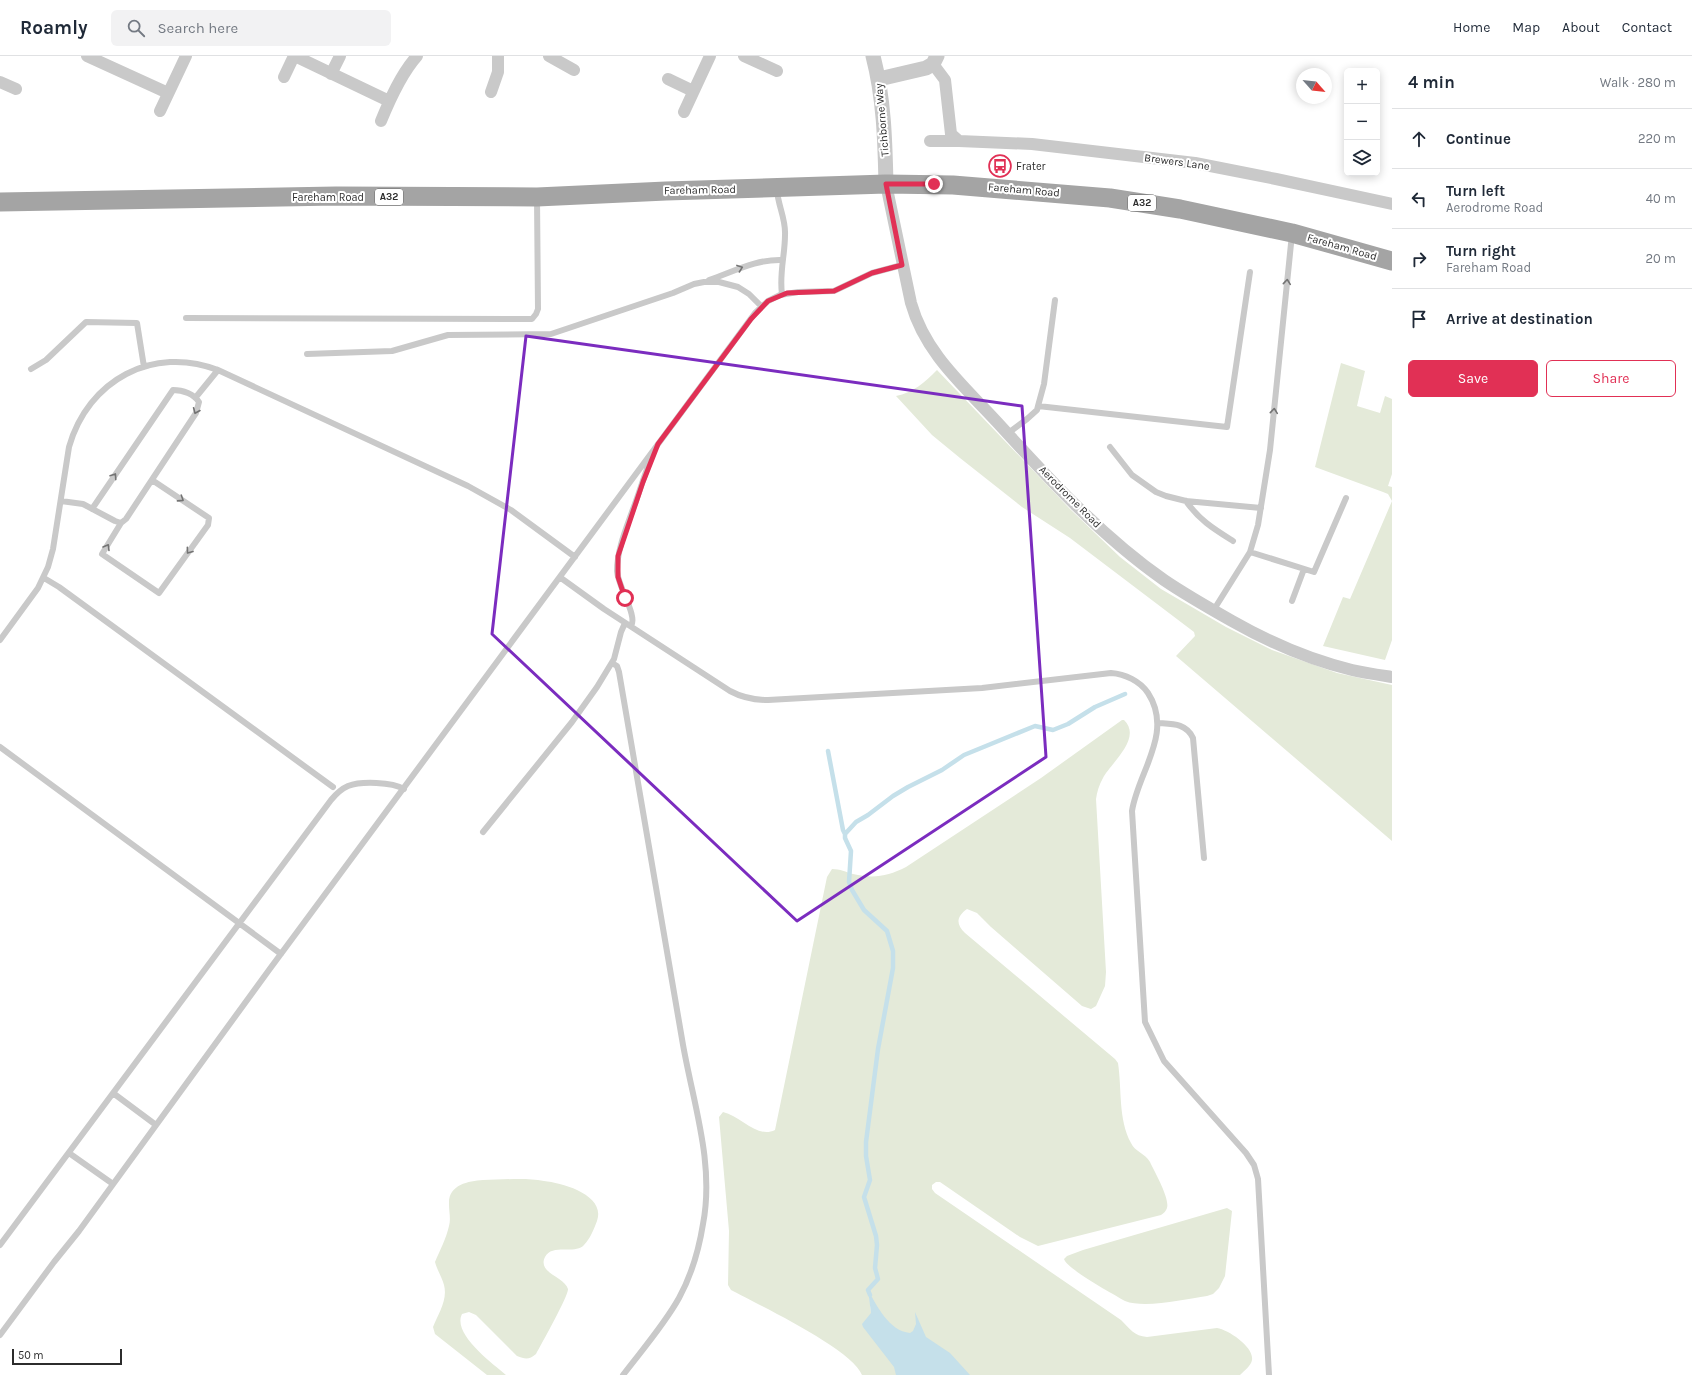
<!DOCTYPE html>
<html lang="en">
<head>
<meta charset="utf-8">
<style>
  :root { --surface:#fff; --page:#f2f2f3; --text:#1f2937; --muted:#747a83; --line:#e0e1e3; --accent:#e13055 }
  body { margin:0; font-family:Karla,sans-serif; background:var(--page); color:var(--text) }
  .controls { position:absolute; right:12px; top:12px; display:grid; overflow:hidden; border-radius:6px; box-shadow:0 2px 10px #0003 }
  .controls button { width:36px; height:36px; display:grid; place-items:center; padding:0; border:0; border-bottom:1px solid var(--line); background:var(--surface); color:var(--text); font:20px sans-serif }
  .compass { position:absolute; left:1296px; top:12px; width:36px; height:36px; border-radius:50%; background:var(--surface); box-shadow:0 2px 10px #0003; rotate:117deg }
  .scale { position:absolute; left:12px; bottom:10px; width:110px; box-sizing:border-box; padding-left:4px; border:2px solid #2c2c2c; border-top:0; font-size:11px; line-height:14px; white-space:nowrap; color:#2c2c2c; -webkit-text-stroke:3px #fff; paint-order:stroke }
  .stop { position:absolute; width:12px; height:12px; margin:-9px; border:3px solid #e13055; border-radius:50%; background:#fff }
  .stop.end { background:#e13055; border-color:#fff; box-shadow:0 1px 4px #0008 }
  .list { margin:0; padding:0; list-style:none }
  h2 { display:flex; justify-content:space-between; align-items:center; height:52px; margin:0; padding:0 16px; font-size:17px }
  h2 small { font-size:13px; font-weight:400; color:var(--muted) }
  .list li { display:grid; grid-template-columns:26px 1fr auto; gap:12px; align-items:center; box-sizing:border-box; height:60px; padding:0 16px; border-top:1px solid var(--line) }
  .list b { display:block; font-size:15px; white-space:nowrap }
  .list p { margin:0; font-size:13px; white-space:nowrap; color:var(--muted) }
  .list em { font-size:13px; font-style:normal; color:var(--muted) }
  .actions { display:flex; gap:8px; padding:12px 16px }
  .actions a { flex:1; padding:9px 0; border:1px solid var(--accent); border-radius:6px; text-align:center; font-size:14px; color:var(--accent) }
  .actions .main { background:var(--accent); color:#fff }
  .icon { flex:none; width:22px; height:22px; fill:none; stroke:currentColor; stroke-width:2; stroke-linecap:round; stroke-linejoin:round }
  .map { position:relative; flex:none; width:1392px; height:1319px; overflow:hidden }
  header { display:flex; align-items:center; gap:24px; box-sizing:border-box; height:56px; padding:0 20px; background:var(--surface); border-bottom:1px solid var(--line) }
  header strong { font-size:19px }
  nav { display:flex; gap:22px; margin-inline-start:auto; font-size:14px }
  .search { width:280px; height:36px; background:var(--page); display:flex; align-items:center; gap:10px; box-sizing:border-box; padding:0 14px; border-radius:6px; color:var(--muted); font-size:15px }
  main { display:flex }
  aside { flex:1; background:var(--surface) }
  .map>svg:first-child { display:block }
  .green { fill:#e4ead9 }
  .water { fill:#c5e0ea }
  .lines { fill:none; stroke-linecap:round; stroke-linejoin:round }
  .stream { stroke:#c5e0ea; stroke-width:4.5 }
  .service { stroke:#c9c9c9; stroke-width:6 }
  .minor { stroke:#c9c9c9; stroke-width:12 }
  .tertiary { stroke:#c9c9c9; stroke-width:15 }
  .primary { stroke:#a4a4a4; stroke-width:19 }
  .oneway { stroke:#737373 }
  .route { stroke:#e13055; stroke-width:5 }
  .marked { fill:none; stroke:#7b2cbf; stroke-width:3; stroke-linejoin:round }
  .labels { text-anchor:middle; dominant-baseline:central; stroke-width:4; stroke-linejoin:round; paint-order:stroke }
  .shield { fill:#fff; stroke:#6b6b6b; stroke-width:1 }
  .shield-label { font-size:10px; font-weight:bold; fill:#2c2c2c }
  .street-label { font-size:11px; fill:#2c2c2c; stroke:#fff }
  .poi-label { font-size:11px; fill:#2c2c2c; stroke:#fff; text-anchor:start }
</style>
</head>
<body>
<header>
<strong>Roamly</strong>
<div class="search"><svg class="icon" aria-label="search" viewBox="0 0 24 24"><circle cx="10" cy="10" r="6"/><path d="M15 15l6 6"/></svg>Search here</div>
<nav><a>Home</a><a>Map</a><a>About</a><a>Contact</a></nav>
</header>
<main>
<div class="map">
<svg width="1392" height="1319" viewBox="0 0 1392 1319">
  <rect width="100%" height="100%" fill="#fff"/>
  <path class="green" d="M1341 307 1365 315 1357 350 1380 357 1385 340 1392 343V418L1388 430 1392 431V584L1385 604 1323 590 1343 541 1350 543 1392 445 1388 438 1383 436 1315 411Z
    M937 314 1070 453 1120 501 1161 533 1226 571 1272 594 1337 617 1392 629V785L1176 600 1195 580 1194 576 1070 482 1022 451 960 402 932 379 896 340C913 337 925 326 937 314Z
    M1122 664H1124C1143 682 1110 708 1103 722 1099 729 1097 736 1096 743L1106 916 1105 930 1096 950 1091 953 1082 950 991 871 977 857 967 853C956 861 956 868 965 877L1115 1003 1118 1007C1122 1033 1118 1063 1131 1087 1135 1096 1145 1097 1150 1106 1154 1115 1170 1142 1167 1152 1166 1155 1164 1157 1161 1159L1038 1190 1020 1181 940 1126H936L932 1129V1133L935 1137 1121 1264C1130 1273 1134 1280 1147 1281L1217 1272C1229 1274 1254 1291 1252 1304 1251 1310 1244 1315 1240 1319H918L885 1276 869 1235 871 1257 910 1319H862C852 1293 759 1249 731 1234L728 1229 729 1175 719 1061 723 1056C741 1060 757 1083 775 1074L827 821 832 813C840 813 846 816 853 818 874 823 888 820 906 811L1041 722Z
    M483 1124C502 1124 524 1121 544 1125 563 1127 606 1139 597 1165 594 1173 590 1183 584 1189 575 1199 552 1187 545 1201 537 1217 565 1221 568 1233 569 1239 541 1289 536 1298 529 1304 525 1303 517 1300L476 1259 469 1256 462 1258C452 1278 492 1307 506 1319H487L435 1278 433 1271C438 1258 448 1244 444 1229 442 1221 437 1214 435 1206 440 1194 446 1183 449 1170 451 1163 449 1156 449 1148 448 1129 468 1125 483 1124Z
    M1227 1152 1232 1155 1225 1220 1219 1232 1213 1238 1207 1240C1185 1243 1145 1253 1125 1245 1113 1238 1067 1213 1064 1203L1067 1200 1083 1194Z"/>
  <path class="water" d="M868 1234C877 1250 889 1275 910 1277L913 1275 916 1268 915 1256 926 1281 950 1297 970 1319H896L894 1311 863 1271 862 1268 871 1257Z"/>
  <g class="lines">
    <path class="stream" d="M828 695 843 774 845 778V782L851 795 849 826 852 834 864 854 887 875 893 895V912L878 993 866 1086V1100L870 1124 864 1141 876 1180 877 1189 875 1212 878 1223 868 1234 870 1239
      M845 778 856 766 868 759 893 740 908 731 942 714 964 699 1035 670 1053 674 1068 668 1095 651 1125 638"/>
    <path class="service" d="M777 134C778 150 786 163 785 179 785 199 779 218 782 238
      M709 224C733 216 756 203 782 204
      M186 262 532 263 536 258 538 253 537 142
      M307 298 392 295 448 279 551 278 673 237 694 228 704 226H719L738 231 749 238 762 251
      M31 313 46 304 86 266 137 267 144 311
      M196 341 218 314
      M1038 350 1227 371 1250 216
      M1007 378 1027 363 1037 354 1038 350 1044 328 1055 244
      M1110 391 1132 419 1156 436 1166 440 1186 445 1261 452
      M61 445 83 448 115 465 121 467
      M1186 445C1199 464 1214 473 1233 485
      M92 453 173 334C183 334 194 338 199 346L196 357 126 463 121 467 102 498 159 537 208 469 209 462 152 424
      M1250 496 1314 516 1346 442
      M44 522 59 531 333 731
      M561 522 604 553 730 635C743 642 754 644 768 644L982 632 1111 617C1125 618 1140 625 1148 637 1174 677 1138 716 1132 755L1145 966 1164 1005 1246 1097 1254 1109 1258 1123 1269 1319
      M1292 545 1304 513
      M1213 555 1250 496 1258 469 1270 394 1292 178
      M631 570C638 560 618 531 617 515 617 494 626 473 633 453 640 435 645 416 653 398
      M0 584 38 532 48 511 53 493 69 391C88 324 153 289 218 314L468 430 511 454 575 501
      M612 607 617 610 619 616C640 738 661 860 682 983 692 1044 715 1106 703 1168 699 1193 691 1220 679 1242 664 1269 642 1294 623 1319
      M1158 667C1172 668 1186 667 1193 682L1204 802
      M0 691 281 898
      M483 776 572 666 597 631 614 603 621 576 625 567
      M113 1037 156 1069
      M69 1097 113 1128
      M0 1189 331 744C336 738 341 733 348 730 361 725 392 726 404 733
      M0 1279 54 1206 79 1175 269 914 755 257 768 245 780 239 798 236 834 235 872 217 902 209"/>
    <path class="minor" d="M87 0 168 37
      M295 0 389 45
      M549 0 574 14
      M744 0 777 15
      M933 8 945 24 951 78 959 85 1032 88 1195 107 1276 123 1392 148
      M331 18 340 0
      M284 21 294 0
      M668 23 693 35
      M0 26 16 33
      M491 36 498 16V0
      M160 55 186 0
      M684 56 710 0
      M381 65C390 43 401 18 417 0
      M930 85H959
      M886 128 911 247C925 297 963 329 997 366 1048 422 1101 480 1164 524 1186 539 1209 552 1232 565 1269 586 1310 604 1352 614 1365 617 1379 619 1392 621"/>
    <path class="tertiary" d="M873 0C884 42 885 85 886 128
      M879 23 926 12 933 8 937 0"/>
    <path class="primary" d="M0 146 336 140 537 141 666 135 886 128 953 129 1110 142 1180 153 1292 177 1392 205"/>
  </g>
  <defs><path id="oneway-chevron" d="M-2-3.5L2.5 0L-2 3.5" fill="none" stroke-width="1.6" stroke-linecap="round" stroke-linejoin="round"/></defs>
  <g class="oneway">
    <use href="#oneway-chevron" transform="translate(740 212) rotate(-20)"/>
    <use href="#oneway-chevron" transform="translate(1287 226) rotate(-84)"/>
    <use href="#oneway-chevron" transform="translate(196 355) rotate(113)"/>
    <use href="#oneway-chevron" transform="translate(1274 355) rotate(-84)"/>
    <use href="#oneway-chevron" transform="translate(114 420) rotate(-56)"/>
    <use href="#oneway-chevron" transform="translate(181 443) rotate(33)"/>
    <use href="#oneway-chevron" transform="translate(107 491) rotate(-59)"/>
    <use href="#oneway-chevron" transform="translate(189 495) rotate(126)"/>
  </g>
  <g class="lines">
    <path class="route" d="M625 542 618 521V500L643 426 658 388 751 263 768 245 787 237 834 235 872 217 902 209 886 128H934"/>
  </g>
  <path class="marked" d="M526 280 1022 350 1046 701 797 865 492 578Z"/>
  <defs>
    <g id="bus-ring" transform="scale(1.15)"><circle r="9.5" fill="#fff" stroke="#e13055" stroke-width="1.5"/><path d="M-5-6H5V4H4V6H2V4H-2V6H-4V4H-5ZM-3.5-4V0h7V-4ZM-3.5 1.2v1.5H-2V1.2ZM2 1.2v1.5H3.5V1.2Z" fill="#e13055"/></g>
  </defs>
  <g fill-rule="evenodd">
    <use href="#bus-ring" x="1000" y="110"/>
  </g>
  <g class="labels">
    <g class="shield">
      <rect x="375" y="133" width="28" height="16" rx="3"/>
      <rect x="1128" y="139" width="28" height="16" rx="3"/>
    </g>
    <g class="shield-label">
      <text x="389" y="141">A32</text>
      <text x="1142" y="147">A32</text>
    </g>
    <g class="street-label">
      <text transform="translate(882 64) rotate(-95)">Tichborne Way</text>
      <text transform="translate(1177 106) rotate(8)">Brewers Lane</text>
      <text transform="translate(700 134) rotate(-1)">Fareham Road</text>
      <text transform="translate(1024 134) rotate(5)">Fareham Road</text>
      <text x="328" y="141">Fareham Road</text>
      <text transform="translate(1342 191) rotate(16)">Fareham Road</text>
      <text transform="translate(1070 441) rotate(45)">Aerodrome Road</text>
    </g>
    <g class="poi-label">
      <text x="1016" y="110">Frater</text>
    </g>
  </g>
</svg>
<div class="controls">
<button>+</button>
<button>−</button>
<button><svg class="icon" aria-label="layers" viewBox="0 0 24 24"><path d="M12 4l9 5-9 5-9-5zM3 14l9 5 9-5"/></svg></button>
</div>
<svg class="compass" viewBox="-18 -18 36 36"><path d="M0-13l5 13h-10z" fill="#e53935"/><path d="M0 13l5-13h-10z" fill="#747a83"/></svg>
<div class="scale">50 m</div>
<div class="stop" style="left:625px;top:542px"></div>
<div class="stop end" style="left:934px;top:128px"></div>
</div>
<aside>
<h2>4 min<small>Walk · 280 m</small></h2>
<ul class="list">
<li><svg class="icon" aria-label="ahead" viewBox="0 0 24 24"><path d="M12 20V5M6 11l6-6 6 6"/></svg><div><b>Continue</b></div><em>220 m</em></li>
<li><svg class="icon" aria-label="left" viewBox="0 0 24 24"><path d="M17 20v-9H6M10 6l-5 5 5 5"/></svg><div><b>Turn left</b><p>Aerodrome Road</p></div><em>40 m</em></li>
<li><svg class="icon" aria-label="right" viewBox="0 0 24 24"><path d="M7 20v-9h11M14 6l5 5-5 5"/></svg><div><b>Turn right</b><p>Fareham Road</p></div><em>20 m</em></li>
<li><svg class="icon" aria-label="arrive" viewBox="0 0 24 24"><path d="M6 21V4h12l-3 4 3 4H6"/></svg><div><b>Arrive at destination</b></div></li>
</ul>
<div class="actions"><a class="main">Save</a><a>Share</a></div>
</aside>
</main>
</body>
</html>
